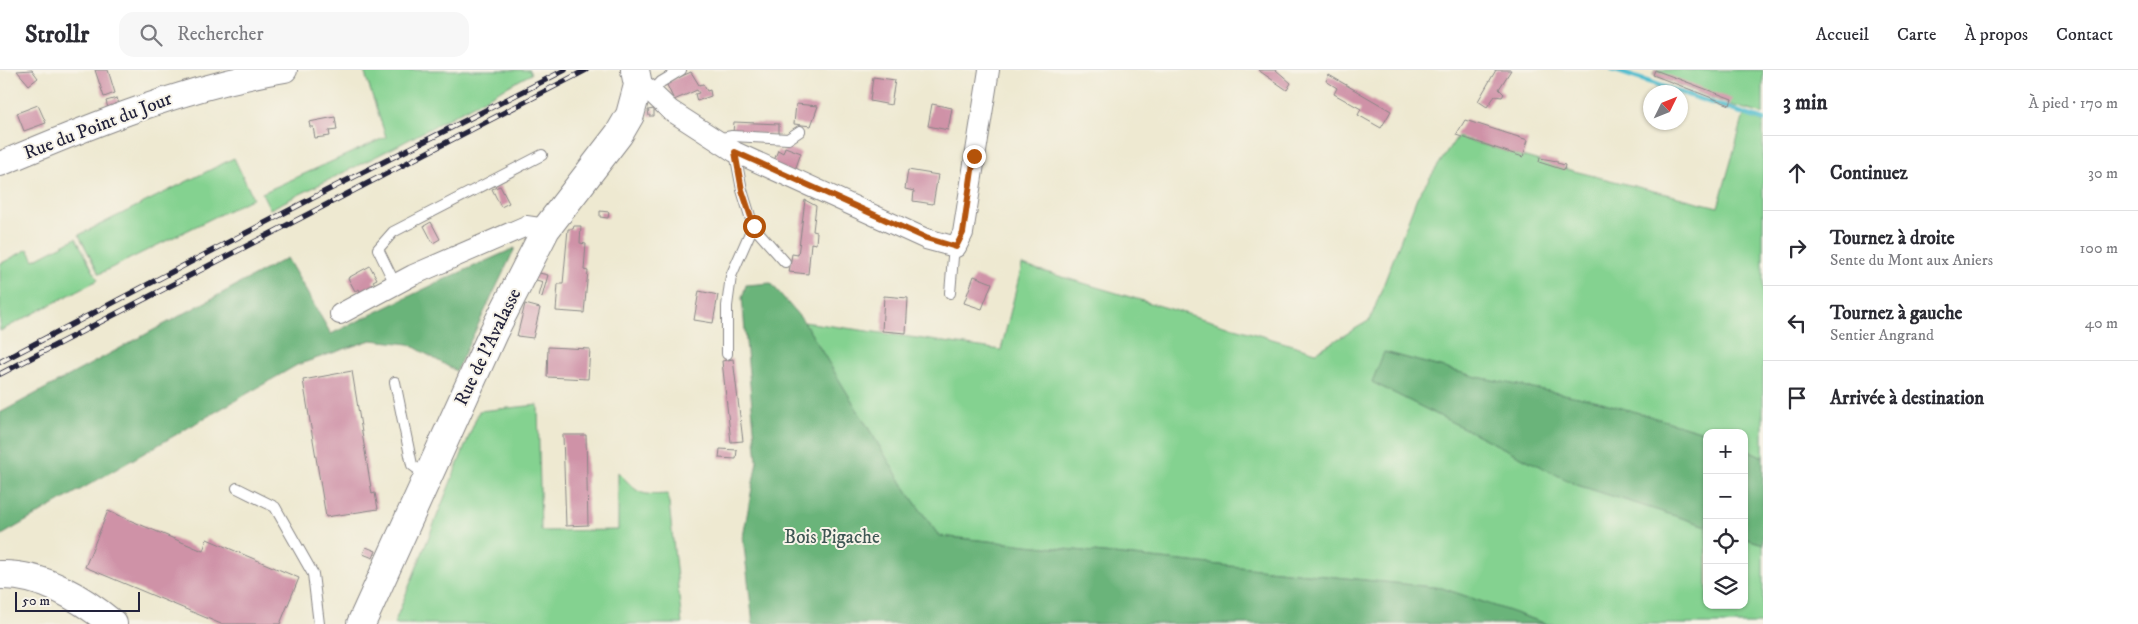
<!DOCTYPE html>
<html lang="fr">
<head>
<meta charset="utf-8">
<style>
  :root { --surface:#fff; --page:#f7f7f7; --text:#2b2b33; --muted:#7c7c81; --line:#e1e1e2 }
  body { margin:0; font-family:"IM FELL DW Pica",serif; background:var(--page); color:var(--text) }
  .controls { position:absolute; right:15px; bottom:15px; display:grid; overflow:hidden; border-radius:10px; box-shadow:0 1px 4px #0004 }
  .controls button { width:45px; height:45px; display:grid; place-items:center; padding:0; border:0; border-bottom:1px solid var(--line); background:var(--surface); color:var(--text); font:25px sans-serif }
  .compass { position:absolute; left:1643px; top:15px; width:45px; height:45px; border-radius:50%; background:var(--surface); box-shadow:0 1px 4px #0004; rotate:47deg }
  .scale { position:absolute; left:15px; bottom:12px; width:125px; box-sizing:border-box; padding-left:5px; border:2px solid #22223b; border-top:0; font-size:14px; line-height:18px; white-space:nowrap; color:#22223b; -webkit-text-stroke:4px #f7f3e8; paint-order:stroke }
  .stop { position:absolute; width:15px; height:15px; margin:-11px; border:4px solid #b45309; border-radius:50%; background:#fff }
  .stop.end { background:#b45309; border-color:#fff; box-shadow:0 1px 5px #0008 }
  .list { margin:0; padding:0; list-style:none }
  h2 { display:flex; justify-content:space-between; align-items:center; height:65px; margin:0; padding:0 20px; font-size:21px }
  h2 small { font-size:16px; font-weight:400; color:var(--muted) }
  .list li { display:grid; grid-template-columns:32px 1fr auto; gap:15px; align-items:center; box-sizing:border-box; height:75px; padding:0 20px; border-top:1px solid var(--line) }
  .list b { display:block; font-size:19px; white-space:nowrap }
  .list p { margin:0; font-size:16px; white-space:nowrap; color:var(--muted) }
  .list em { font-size:16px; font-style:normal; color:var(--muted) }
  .icon { flex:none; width:28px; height:28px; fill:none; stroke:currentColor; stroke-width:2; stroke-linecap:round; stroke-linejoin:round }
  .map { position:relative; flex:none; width:1763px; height:554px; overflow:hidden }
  header { display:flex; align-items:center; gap:30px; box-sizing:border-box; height:70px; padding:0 25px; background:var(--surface); border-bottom:1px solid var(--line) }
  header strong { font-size:24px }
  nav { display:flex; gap:28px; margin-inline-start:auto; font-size:18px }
  .search { width:350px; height:45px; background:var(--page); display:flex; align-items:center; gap:12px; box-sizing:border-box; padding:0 18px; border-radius:15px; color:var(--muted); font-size:19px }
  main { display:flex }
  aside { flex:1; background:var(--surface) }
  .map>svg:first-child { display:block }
  .green { fill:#84d290; stroke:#537a66 }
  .forest { fill:#6bb47a; stroke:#466b5a }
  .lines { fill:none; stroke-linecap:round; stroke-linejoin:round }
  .stream { stroke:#53becf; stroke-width:5 }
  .building { fill:#cf92a7 }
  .service-casing { stroke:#888686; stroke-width:12 }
  .minor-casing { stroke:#888686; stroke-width:22 }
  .tertiary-casing { stroke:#888686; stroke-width:26 }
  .secondary-casing { stroke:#888686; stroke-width:30 }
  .primary-casing { stroke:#888686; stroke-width:30 }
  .service { stroke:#fff; stroke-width:10 }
  .minor { stroke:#fff; stroke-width:20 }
  .tertiary { stroke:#fff; stroke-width:24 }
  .secondary { stroke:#fff; stroke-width:28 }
  .primary { stroke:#fff; stroke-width:28 }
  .rail-casing { stroke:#22223b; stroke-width:5.5 }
  .rail { stroke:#f7f3e8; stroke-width:4; stroke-dasharray:11; stroke-linecap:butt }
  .route { stroke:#b45309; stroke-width:6 }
  .labels { text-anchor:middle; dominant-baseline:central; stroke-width:4; stroke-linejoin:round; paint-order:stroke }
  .street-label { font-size:19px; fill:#22223b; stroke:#f7f3e8 }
  .park-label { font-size:19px; fill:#3f5754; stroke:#f7f3e8 }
</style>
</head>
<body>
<header>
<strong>Strollr</strong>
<div class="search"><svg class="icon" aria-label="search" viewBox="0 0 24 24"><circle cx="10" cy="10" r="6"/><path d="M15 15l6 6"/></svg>Rechercher</div>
<nav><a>Accueil</a><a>Carte</a><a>À propos</a><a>Contact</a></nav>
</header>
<main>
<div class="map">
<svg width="1763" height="554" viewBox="0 0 1763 554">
  <rect width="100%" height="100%" fill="#f7f3e8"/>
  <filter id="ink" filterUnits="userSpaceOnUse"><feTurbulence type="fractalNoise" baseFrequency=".02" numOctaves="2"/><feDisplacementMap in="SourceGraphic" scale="10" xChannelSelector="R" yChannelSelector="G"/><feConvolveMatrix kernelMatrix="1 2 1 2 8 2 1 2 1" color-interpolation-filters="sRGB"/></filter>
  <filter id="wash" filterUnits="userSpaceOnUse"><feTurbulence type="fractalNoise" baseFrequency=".0096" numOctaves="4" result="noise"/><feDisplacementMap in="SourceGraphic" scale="20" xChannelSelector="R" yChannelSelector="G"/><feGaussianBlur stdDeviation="1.12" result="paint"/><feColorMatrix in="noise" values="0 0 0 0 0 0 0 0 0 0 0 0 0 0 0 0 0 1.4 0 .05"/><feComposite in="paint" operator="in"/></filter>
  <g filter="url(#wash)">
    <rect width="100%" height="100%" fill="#eee9d1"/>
    <path class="green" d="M369 0H529L531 4 397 76 270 139 262 123 386 67 364 1Z
      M1655 0H1763V44L1730 35 1653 5Z
      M1744 45 1763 52V387L1744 378V363H1707L1598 331 1477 307 1385 282 1372 312 1577 415 1707 456V535H1744V468L1763 474V554H1547L1442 518 939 466 906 420 804 252 1001 280 1022 195 1316 282 1370 250 1417 127 1457 67 1570 100 1718 137Z
      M234 88 253 128 99 204 79 165Z
      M76 168 98 210 0 261V194L28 179 34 190Z
      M538 335 541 461 618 460V402C639 423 637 426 668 424L682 554H394L479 341Z"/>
    <path class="forest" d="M515 178 456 301 409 274 371 270 297 295 0 466V343L287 188 331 264 443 210Z
      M771 213 804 252 906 420 939 466 1442 518 1547 554H753L743 467 757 391 742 228 746 215Z
      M1384 282 1477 307 1598 331 1707 363V456L1577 415 1372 312Z
      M1744 378 1763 387V474L1744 468Z"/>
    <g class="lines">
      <path class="stream" d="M1613 0 1763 50"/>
    </g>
    <g id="blocks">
      <path class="building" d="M32 0 38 8 29 15 17 1Z
        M95 0H108L115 23 104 27Z
        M1258 0H1276L1291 13 1287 20Z
        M1496 0H1511L1499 19 1504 24 1502 27 1495 26 1487 37 1478 31Z
        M1655 0 1732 29 1730 35 1653 5Z
        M691 2 699 15 703 14 707 21 710 20 711 26 697 31 695 24 699 23 697 20 674 30 666 13Z
        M1329 5 1391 41 1381 58 1358 45 1361 39 1334 24 1337 18 1326 11Z
        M873 7 895 10 891 35 870 31Z
        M117 28 119 34 108 38 106 31Z
        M796 34 818 36 811 56 794 54Z
        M932 34 952 38 948 60 928 56Z
        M38 35 46 53 24 61 17 43Z
        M654 39V46H649L648 40Z
        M335 47 337 60 329 61 330 66 315 68 313 57H310L309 52Z
        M1465 50 1528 70 1523 87 1456 65Z
        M734 52 779 54V65L733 62Z
        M785 77 801 83 794 103 772 96 778 80 783 83Z
        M1540 88 1557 91V93L1565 95 1564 100 1539 92Z
        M908 100 938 105 933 134 913 131 914 121 905 119Z
        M500 116 509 133 501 137 492 119Z
        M805 130 816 136 813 161 817 162 816 174 811 173 808 204 789 202 792 184 798 185Z
        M600 141 609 142 608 148 600 147Z
        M431 152 440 169 433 173 424 156Z
        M574 156H581L580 173 586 174 584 200 588 201 584 243 556 241 558 214H563L568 159H573Z
        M370 196 377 209 373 211 378 219 363 227 359 219 355 221 348 208Z
        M535 202 548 205 542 227 539 226 543 212 533 209Z
        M974 206 992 213 982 239 964 233Z
        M699 221 718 225 713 253 694 250Z
        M884 226 908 228 906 263 882 261Z
        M525 234 540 238 533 268 517 266Z
        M548 277 590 279 588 309 547 307Z
        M733 289 743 371 731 372 722 291Z
        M352 301 372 424 375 423 378 439 326 447 303 310Z
        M563 365H586L588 455 566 456Z
        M720 379 737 380 736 389 719 388Z
        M108 441 203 481 207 469 299 508 280 554H221L85 497Z
        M366 477 376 481 373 488 363 484Z"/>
    </g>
  </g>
  <g filter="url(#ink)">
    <use href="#blocks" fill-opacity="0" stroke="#888686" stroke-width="1"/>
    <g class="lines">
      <g class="service-casing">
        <path id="service" d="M652 22 661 12 681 0
          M717 69 732 66 788 69 800 61
          M753 156 785 192
          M395 214 378 179 393 162 542 85
          M950 223 953 187 956 177
          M727 284V236L731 206 753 156 742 120 735 83
          M395 312 412 395 427 406
          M237 418 275 437 313 504 319 554"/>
      </g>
      <g class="minor-casing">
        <path id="minor" d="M638 15 647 18 670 40 735 82 926 169 956 177 963 163 989 0
          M340 244 413 205 526 156 546 159"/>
      </g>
      <g class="tertiary-casing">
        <path id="tertiary" d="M0 94C92 55 186 16 285 0"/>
      </g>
      <g class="secondary-casing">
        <path id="secondary" d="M361 554 493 263 546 159 619 64 630 45 638 15 635 0"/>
      </g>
      <g class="primary-casing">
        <path id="primary" d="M0 505C43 504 81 528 113 554"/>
      </g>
      <use href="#service" class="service"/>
      <use href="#minor" class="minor"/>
      <use href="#tertiary" class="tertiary"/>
      <use href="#secondary" class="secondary"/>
      <use href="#primary" class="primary"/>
      <g class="rail-casing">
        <path id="rail" d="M0 292 326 121 565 0
          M0 304 586 0"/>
      </g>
      <use href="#rail" class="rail"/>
    </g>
  </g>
  <g class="lines" filter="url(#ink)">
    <path class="route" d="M754 156 742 120 735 82 926 168 956 177 963 163 974 86"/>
  </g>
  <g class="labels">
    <g class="street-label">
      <text transform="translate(98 56) rotate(-21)">Rue du Point du Jour</text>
      <text transform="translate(488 277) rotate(-64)">Rue de l'Avalasse</text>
    </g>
    <g class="park-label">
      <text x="832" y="467">Bois Pigache</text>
    </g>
  </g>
</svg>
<div class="controls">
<button>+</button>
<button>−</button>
<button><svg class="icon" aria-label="locate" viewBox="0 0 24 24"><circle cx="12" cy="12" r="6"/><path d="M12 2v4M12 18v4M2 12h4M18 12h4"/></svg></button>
<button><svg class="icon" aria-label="layers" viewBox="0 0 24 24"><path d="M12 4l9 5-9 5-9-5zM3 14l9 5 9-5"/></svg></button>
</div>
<svg class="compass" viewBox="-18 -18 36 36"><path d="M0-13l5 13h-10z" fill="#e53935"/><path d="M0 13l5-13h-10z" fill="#7c7c81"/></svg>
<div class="scale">50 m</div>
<div class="stop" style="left:754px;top:156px"></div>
<div class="stop end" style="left:974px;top:86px"></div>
</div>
<aside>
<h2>3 min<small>À pied · 170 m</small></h2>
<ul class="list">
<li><svg class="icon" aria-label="ahead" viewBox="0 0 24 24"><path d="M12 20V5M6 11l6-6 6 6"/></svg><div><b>Continuez</b></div><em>30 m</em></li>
<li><svg class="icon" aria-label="right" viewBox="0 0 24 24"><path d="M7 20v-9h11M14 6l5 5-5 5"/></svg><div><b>Tournez à droite</b><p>Sente du Mont aux Aniers</p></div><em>100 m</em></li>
<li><svg class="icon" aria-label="left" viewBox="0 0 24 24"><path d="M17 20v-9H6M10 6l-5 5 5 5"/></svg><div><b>Tournez à gauche</b><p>Sentier Angrand</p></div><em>40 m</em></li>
<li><svg class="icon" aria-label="arrive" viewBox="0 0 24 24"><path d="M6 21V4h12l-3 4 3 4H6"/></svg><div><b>Arrivée à destination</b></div></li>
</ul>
</aside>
</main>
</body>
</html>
